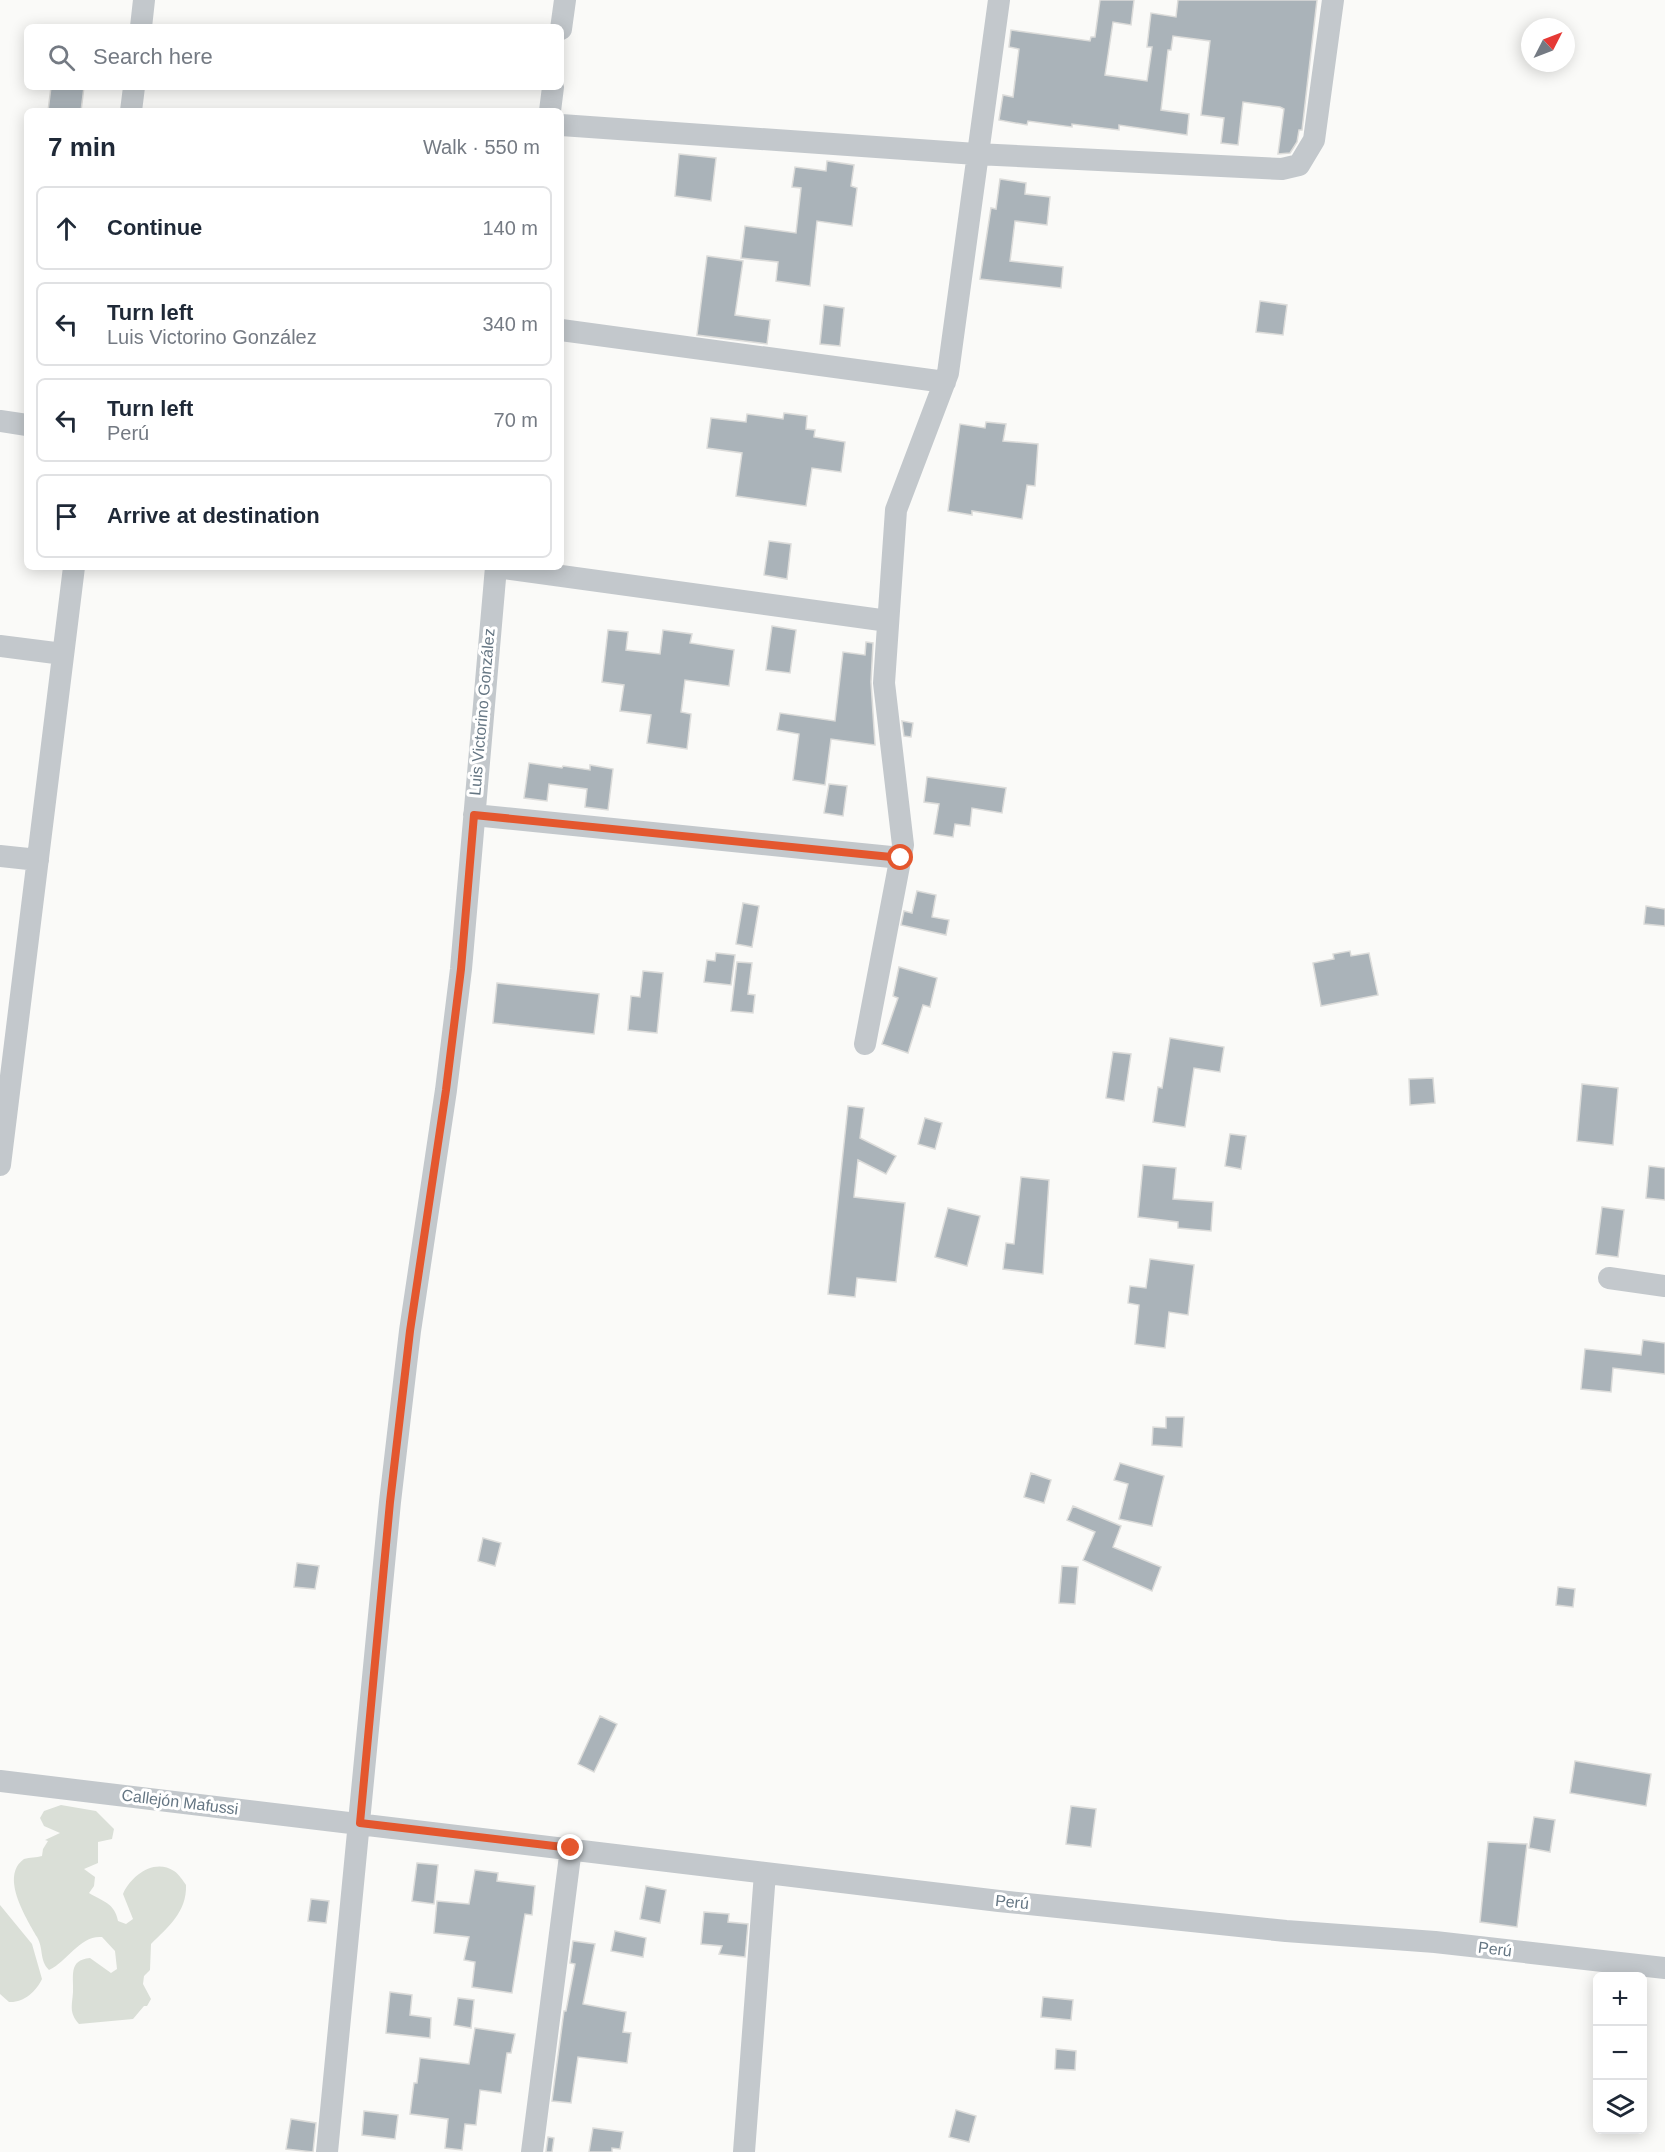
<!DOCTYPE html>
<html lang="en">
<head>
<meta charset="utf-8">
<style>
  :root { --surface:#fff; --page:#f6f6f7; --text:#1f2937; --muted:#747a83; --line:#e0e1e3 }
  body { margin:0; font-family:Helvetica,sans-serif; background:var(--page); color:var(--text) }
  .controls { position:absolute; right:18px; bottom:18px; display:grid; overflow:hidden; border-radius:9px; box-shadow:0 3px 15px #0003 }
  .controls button { width:54px; height:54px; display:grid; place-items:center; padding:0; border:0; border-bottom:2px solid var(--line); background:var(--surface); color:var(--text); font:30px sans-serif }
  .compass { position:absolute; left:1521px; top:18px; width:54px; height:54px; border-radius:50%; background:var(--surface); box-shadow:0 3px 15px #0003; rotate:48deg }
  .stop { position:absolute; width:18px; height:18px; margin:-14px; border:4px solid #e4572e; border-radius:50%; background:#fff }
  .stop.end { background:#e4572e; border-color:#fff; box-shadow:0 2px 6px #0008 }
  .list { margin:0; padding:0; list-style:none }
  h2 { display:flex; justify-content:space-between; align-items:center; height:78px; margin:0; padding:0 24px; font-size:26px }
  h2 small { font-size:20px; font-weight:400; color:var(--muted) }
  .list li { display:grid; grid-template-columns:39px 1fr auto; gap:18px; align-items:center; box-sizing:border-box; height:84px; margin:0 12px 12px; padding:0 12px; border:2px solid var(--line); border-radius:9px }
  .list b { display:block; font-size:22px; white-space:nowrap }
  .list p { margin:0; font-size:20px; white-space:nowrap; color:var(--muted) }
  .list em { font-size:20px; font-style:normal; color:var(--muted) }
  .icon { flex:none; width:33px; height:33px; fill:none; stroke:currentColor; stroke-width:2; stroke-linecap:round; stroke-linejoin:round }
  .map { position:relative; flex:none; width:1665px; height:2152px; overflow:hidden }
  .search { position:absolute; background:var(--surface); box-shadow:0 3px 15px #0003; left:24px; top:24px; width:540px; height:66px; display:flex; align-items:center; gap:15px; box-sizing:border-box; padding:0 21px; border-radius:9px; color:var(--muted); font-size:22px }
  .panel { position:absolute; background:var(--surface); box-shadow:0 3px 15px #0003; left:24px; top:108px; width:540px; height:462px; border-radius:9px }
  .map>svg:first-child { display:block }
  .green { fill:#dadfd7 }
  .building { fill:#aab3b9; stroke:#dcdcda; stroke-width:1.5 }
  .lines { fill:none; stroke-linecap:round; stroke-linejoin:round }
  .street { stroke:#c3c8cc; stroke-width:22 }
  .route { stroke:#e4572e; stroke-width:8 }
  .labels { text-anchor:middle; dominant-baseline:central; stroke-width:6; stroke-linejoin:round; paint-order:stroke }
  .street-label { font-size:16px; fill:#657683; stroke:#fff }
</style>
</head>
<body>
<div class="map">
<svg width="1665" height="2152" viewBox="0 0 1665 2152">
  <rect width="100%" height="100%" fill="#fafaf8"/>
  <path class="green" d="M61 1805 96 1811 114 1829 112 1839 98 1842V1863L84 1869 95 1877 94 1886 89 1893C102 1901 115 1903 118 1921L126 1924 133 1919 123 1894C131 1876 154 1858 174 1871 179 1874 183 1881 186 1885 187 1912 168 1927 151 1944L150 1970 144 1976 143 1984 151 1999 147 2006H144L133 2019 79 2024C69 2013 72 2006 73 1992 74 1976 68 1960 90 1958L111 1973 117 1969 115 1951 102 1937C80 1935 68 1961 49 1970 39 1960 44 1949 37 1937 25 1916 0 1876 24 1859 30 1857 36 1858 42 1856L43 1849 48 1841 45 1840 60 1833 44 1826 40 1818 44 1811Z
    M0 1905 32 1944 42 1979C36 1992 23 2003 9 2002L0 1994Z"/>
  <path class="building" d="M1100 0H1134L1131 25 1113 22 1105 75 1147 81 1152 47H1147L1151 13 1176 17 1178 0H1317L1302 130H1299L1297 142 1290 153 1278 154 1284 109 1280 107 1243 102 1238 145 1221 143 1224 118 1201 115 1210 41 1173 36 1171 50H1168L1161 110 1189 114 1187 135 1119 125V130L1072 124V127L1028 121 1027 125 999 120 1003 95 1013 97 1019 49 1009 47 1011 30 1090 41 1091 37H1095Z
    M51 87H84L81 111H48Z
    M679 154 716 158 711 201 675 196Z
    M827 161 854 165 851 186 857 188 852 226 817 221 810 286 776 281 778 262 741 258 745 226 796 233 801 188 792 187 795 167 826 171Z
    M1000 179 1026 183 1025 194 1050 197 1047 225 1015 221 1010 261 1063 267 1061 288 980 279 991 208 996 209Z
    M707 256 743 261 735 315 770 320 767 344 697 335Z
    M1260 301 1287 305 1283 335 1256 332Z
    M824 305 844 308 840 346 820 344Z
    M784 413 807 416 806 429 815 430 814 437 845 442 841 472 812 468 806 506 736 496 742 453 707 448 711 418 746 422 747 414 783 419Z
    M986 422 1006 424 1003 441 1038 444 1035 486 1027 485 1022 519 972 511V515L948 511 960 424 985 428Z
    M769 541 791 544 787 579 764 575Z
    M772 626 796 630 790 673 766 670Z
    M608 630 628 632 626 650 660 654 663 630 692 634 690 643 734 650 729 686 685 680 681 712 691 714 687 749 647 743 651 715 620 711 624 685 602 682Z
    M866 642 873 643 871 682 875 745 831 739 825 785 793 780 799 734 777 730 780 713 835 721 843 652 865 655Z
    M902 721 913 723 911 737 904 736Z
    M529 763 562 768 563 766 590 770V765L613 769 608 810 585 807 587 789 549 784 547 801 524 798Z
    M927 777 1006 788 1002 813 972 808 970 826 955 824 953 837 934 834 939 804 924 802Z
    M829 784 847 786 843 816 824 813Z
    M917 891 936 895 932 917 949 920 946 935 901 925 904 911 912 913Z
    M743 903 759 906 752 947 736 944Z
    M1646 906 1665 909V926L1644 924Z
    M1350 951 1351 956 1369 953 1378 995 1321 1006 1313 963 1334 959 1333 954Z
    M716 953 735 955 731 985 704 982 707 960 715 961Z
    M737 962 752 963 748 994 755 995 753 1013 731 1011Z
    M899 967 937 978 930 1007 923 1005 908 1053 882 1044 898 998 893 996Z
    M643 971 663 973 657 1033 628 1030 631 996 640 997Z
    M497 983 599 994 594 1034 493 1023Z
    M1170 1038 1224 1047 1220 1072 1194 1068 1185 1127 1153 1122 1158 1087 1162 1088Z
    M1113 1052 1131 1054 1124 1101 1106 1098Z
    M1433 1078 1435 1103 1410 1105 1409 1079Z
    M1582 1084 1618 1088 1613 1145 1577 1141Z
    M848 1106 864 1108 860 1138 896 1156 886 1174 858 1160 854 1197 905 1203 896 1282 857 1278 855 1297 828 1294Z
    M925 1118 942 1123 935 1149 918 1144Z
    M1230 1134 1246 1136 1241 1169 1225 1166Z
    M1143 1165 1176 1168 1173 1199 1213 1202 1211 1231 1178 1228V1222L1138 1217Z
    M1649 1166 1665 1168V1200L1646 1198Z
    M1021 1177 1049 1180 1043 1274 1003 1269 1006 1243 1014 1244Z
    M1602 1207 1624 1210 1618 1257 1596 1254Z
    M948 1208 980 1216 967 1266 935 1257Z
    M1150 1259 1194 1265 1188 1315 1169 1312 1165 1348 1135 1344 1139 1305 1128 1303 1130 1286 1146 1288Z
    M1643 1340 1665 1343V1374L1613 1368 1611 1392 1581 1389 1585 1349 1641 1355Z
    M1166 1417H1184L1182 1447 1152 1445 1153 1427 1166 1428Z
    M1120 1463 1164 1476 1152 1526 1119 1519 1128 1484 1114 1480Z
    M1031 1473 1051 1480 1044 1503 1024 1497Z
    M1073 1506 1121 1526 1113 1547 1161 1567 1152 1591 1083 1560 1095 1532 1067 1520Z
    M483 1538 501 1543 495 1566 478 1561Z
    M297 1563 319 1566 315 1589 294 1587Z
    M1062 1566 1078 1567 1075 1604 1059 1603Z
    M1558 1587 1575 1589 1573 1607 1556 1605Z
    M600 1716 617 1724 594 1772 578 1764Z
    M1575 1761 1651 1774 1646 1806 1570 1793Z
    M1071 1806 1096 1809 1091 1847 1066 1844Z
    M1534 1817 1555 1820 1550 1852 1529 1848Z
    M1488 1842 1527 1844 1517 1927 1480 1922Z
    M417 1863 438 1865 434 1904 412 1901Z
    M475 1870 498 1873 497 1881 535 1886 532 1915 525 1914 512 1993 472 1987 475 1962 464 1960 469 1937 434 1933 437 1901 469 1904Z
    M646 1886 666 1890 660 1923 640 1919Z
    M311 1899 329 1901 326 1923 308 1921Z
    M704 1912 729 1914 728 1922 748 1924 745 1957 719 1954 722 1946 701 1944Z
    M615 1931 646 1938 643 1957 611 1951Z
    M573 1941 595 1944 583 2004 626 2012 623 2032 631 2033 627 2063 578 2057 571 2103 552 2101 564 2011H566L575 1964 570 1963Z
    M390 1992 412 1995 410 2015 431 2018 430 2038 386 2033Z
    M1043 1997 1073 2000 1071 2020 1041 2017Z
    M458 1998 474 2000 471 2028 454 2025Z
    M475 2028 515 2034 511 2053H507L501 2093 480 2090 476 2125 465 2124 462 2150 445 2148 448 2119 410 2114 414 2083H417L420 2058 469 2064Z
    M1056 2049 1076 2051 1075 2070 1055 2069Z
    M956 2110 976 2116 969 2142 949 2137Z
    M364 2111 398 2115 395 2139 362 2135Z
    M291 2119 316 2123 313 2152 286 2149Z
    M593 2128 623 2132 620 2149 612 2148V2152H589Z
    M548 2137 554 2138 552 2152H546Z"/>
  <g class="lines">
    <path class="street" d="M141 27 144 0
      M561 29 565 0
      M131 111 134 87
      M550 111 553 87
      M561 125 976 154 1282 169 1299 165 1314 140 1333 0
      M561 330 945 382
      M0 421 27 425
      M496 567 888 621
      M0 646 63 654
      M474 815 901 858
      M0 856 38 860
      M865 1044 903 845 884 683 896 510 948 373 999 0
      M0 1165 74 567
      M1609 1278 1665 1286
      M0 1781 999 1901 1286 1931 1435 1942 1665 1968
      M327 2152 390 1502 410 1331 446 1090 461 969 496 567
      M532 2152 571 1848
      M744 2152 765 1873"/>
  </g>
  <g class="lines">
    <path class="route" d="M571 1848 360 1823 390 1502 410 1331 446 1090 461 969 474 815 901 858"/>
  </g>
  <g class="labels">
    <g class="street-label">
      <text transform="translate(482 712) rotate(-85)">Luis Victorino González</text>
      <text transform="translate(180 1802) rotate(7)">Callejón Mafussi</text>
      <text transform="translate(1012 1902) rotate(6)">Perú</text>
      <text transform="translate(1495 1949) rotate(7)">Perú</text>
    </g>
  </g>
</svg>
<div class="controls">
<button>+</button>
<button>−</button>
<button><svg class="icon" aria-label="layers" viewBox="0 0 24 24"><path d="M12 4l9 5-9 5-9-5zM3 14l9 5 9-5"/></svg></button>
</div>
<svg class="compass" viewBox="-18 -18 36 36"><path d="M0-13l5 13h-10z" fill="#e53935"/><path d="M0 13l5-13h-10z" fill="#747a83"/></svg>
<div class="stop" style="left:901px;top:858px"></div>
<div class="stop end" style="left:571px;top:1848px"></div>
<div class="search"><svg class="icon" aria-label="search" viewBox="0 0 24 24"><circle cx="10" cy="10" r="6"/><path d="M15 15l6 6"/></svg>Search here</div>
<section class="panel">
<h2>7 min<small>Walk · 550 m</small></h2>
<ul class="list">
<li><svg class="icon" aria-label="ahead" viewBox="0 0 24 24"><path d="M12 20V5M6 11l6-6 6 6"/></svg><div><b>Continue</b></div><em>140 m</em></li>
<li><svg class="icon" aria-label="left" viewBox="0 0 24 24"><path d="M17 20v-9H6M10 6l-5 5 5 5"/></svg><div><b>Turn left</b><p>Luis Victorino González</p></div><em>340 m</em></li>
<li><svg class="icon" aria-label="left" viewBox="0 0 24 24"><path d="M17 20v-9H6M10 6l-5 5 5 5"/></svg><div><b>Turn left</b><p>Perú</p></div><em>70 m</em></li>
<li><svg class="icon" aria-label="arrive" viewBox="0 0 24 24"><path d="M6 21V4h12l-3 4 3 4H6"/></svg><div><b>Arrive at destination</b></div></li>
</ul>
</section>
</div>
</body>
</html>
